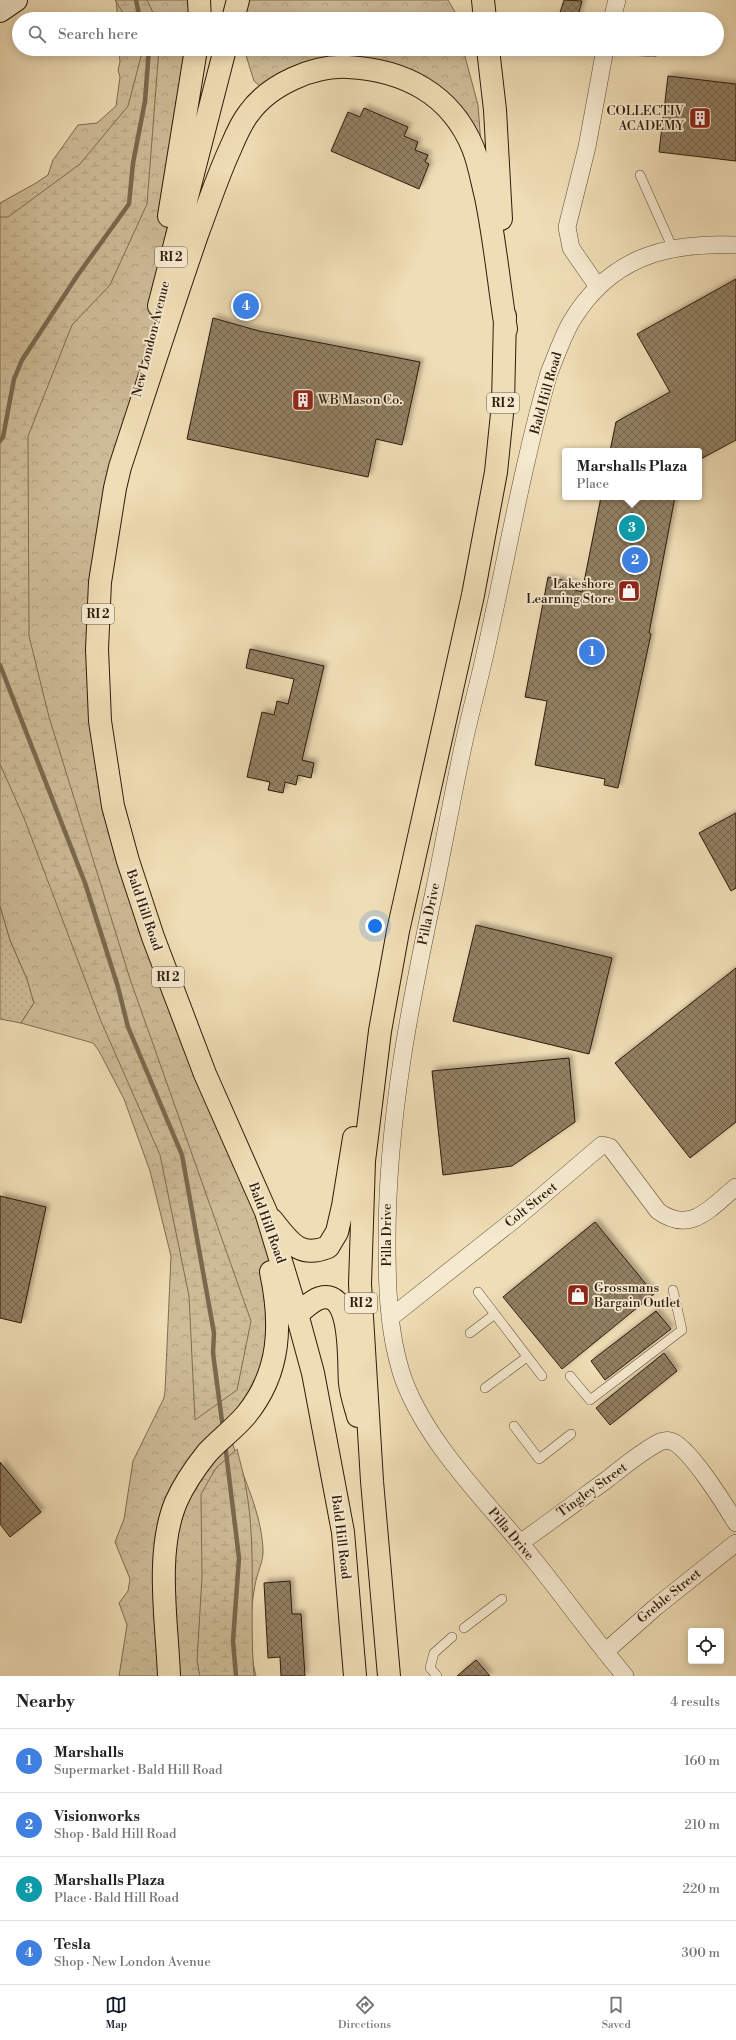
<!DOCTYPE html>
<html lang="en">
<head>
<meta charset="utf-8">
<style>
  :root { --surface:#fff; --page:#f6f6f6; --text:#222; --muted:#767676; --line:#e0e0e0; --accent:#111827 }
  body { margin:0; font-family:"Libre Bodoni",serif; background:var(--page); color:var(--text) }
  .controls { position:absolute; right:12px; bottom:12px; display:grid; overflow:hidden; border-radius:4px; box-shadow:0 2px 10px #0003 }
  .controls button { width:36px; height:36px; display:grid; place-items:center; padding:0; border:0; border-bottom:1px solid var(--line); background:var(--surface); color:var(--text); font:20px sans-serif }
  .you { position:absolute; left:375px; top:926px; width:14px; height:14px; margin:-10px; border:3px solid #fff; border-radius:50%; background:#1a73e8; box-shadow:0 0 0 6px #1a73e833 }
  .badge { display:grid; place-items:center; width:26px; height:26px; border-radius:50%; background:var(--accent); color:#fff; font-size:13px; font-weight:700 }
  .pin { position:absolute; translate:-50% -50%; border:2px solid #fff; box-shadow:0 1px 4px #0006 }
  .popup { position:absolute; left:562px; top:448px; width:140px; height:52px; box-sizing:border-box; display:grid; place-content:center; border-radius:4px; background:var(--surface); filter:drop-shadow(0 1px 3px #0005); font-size:13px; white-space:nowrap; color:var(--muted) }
  .popup b { font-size:15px; color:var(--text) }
  .popup::after { content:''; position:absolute; left:50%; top:100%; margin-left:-8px; border:8px solid transparent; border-top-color:var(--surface) }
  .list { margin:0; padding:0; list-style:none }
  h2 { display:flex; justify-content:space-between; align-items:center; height:52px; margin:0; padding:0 16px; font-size:17px }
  h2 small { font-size:13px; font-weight:400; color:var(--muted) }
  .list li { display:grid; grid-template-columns:26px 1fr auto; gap:12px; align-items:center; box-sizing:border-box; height:64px; padding:0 16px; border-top:1px solid var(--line) }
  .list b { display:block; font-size:15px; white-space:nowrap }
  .list p { margin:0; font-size:13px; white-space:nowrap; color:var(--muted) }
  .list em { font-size:13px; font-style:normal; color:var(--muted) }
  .icon { flex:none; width:22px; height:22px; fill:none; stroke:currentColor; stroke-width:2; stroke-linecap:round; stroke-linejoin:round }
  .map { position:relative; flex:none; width:736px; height:1676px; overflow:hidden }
  .search { position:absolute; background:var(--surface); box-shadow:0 2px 10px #0003; left:12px; right:12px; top:12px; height:44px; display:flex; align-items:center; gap:10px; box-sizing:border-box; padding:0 14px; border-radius:22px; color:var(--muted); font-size:15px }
  .sheet { height:308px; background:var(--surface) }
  nav { display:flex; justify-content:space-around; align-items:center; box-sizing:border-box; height:56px; border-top:1px solid var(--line); background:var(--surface); font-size:11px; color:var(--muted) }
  nav a { display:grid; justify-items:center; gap:2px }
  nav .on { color:var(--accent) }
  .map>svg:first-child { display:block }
  .grass { fill:url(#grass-dots); stroke:#7e6c51 }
  .forest { fill:url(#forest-crowns); stroke:#7e6c51 }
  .wetland { fill:url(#wetland-marsh); stroke:#7e6c51 }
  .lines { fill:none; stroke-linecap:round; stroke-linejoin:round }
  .stream { stroke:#7a684e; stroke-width:4.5 }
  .building { fill:url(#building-cross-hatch); stroke:#2e1b0a; filter:url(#shadow) }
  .service-casing { stroke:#5e4c35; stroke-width:10 }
  .minor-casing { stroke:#5e4c35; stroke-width:18 }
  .secondary-casing { stroke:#2e1b0a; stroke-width:24 }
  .primary-casing { stroke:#2e1b0a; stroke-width:24 }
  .service { stroke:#f5e9cf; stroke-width:9 }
  .minor { stroke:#f5e9cf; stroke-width:17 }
  .secondary { stroke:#f5e9cf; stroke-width:22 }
  .primary { stroke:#efddb5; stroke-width:22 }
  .labels { text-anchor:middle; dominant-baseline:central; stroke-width:3.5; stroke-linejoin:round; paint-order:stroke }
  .shield { fill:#f5e9cf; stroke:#6a5945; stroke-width:1 }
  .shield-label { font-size:12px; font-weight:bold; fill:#2e1b0a }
  .poi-label { font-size:13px; fill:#2e1b0a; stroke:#f5e9cf; text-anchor:end }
  .street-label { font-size:13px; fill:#2e1b0a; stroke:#f5e9cf }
</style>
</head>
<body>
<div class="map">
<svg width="736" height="1676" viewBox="0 0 736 1676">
  <defs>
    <pattern id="grass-dots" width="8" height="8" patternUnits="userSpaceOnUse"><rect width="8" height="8" fill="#cebc98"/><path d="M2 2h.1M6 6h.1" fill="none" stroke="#b1a182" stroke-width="1.8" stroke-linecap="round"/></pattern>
    <pattern id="forest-crowns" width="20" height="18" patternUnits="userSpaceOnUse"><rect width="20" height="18" fill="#cebc98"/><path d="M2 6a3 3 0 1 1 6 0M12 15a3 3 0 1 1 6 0" fill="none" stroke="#b1a182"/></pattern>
    <pattern id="wetland-marsh" width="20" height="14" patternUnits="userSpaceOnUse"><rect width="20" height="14" fill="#cebc98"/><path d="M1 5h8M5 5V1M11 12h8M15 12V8" fill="none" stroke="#b1a182"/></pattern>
    <pattern id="building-cross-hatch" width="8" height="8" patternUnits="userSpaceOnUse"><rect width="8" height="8" fill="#928063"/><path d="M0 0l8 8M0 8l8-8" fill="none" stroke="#786850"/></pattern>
    <filter id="shadow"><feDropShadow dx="3.5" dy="-3.5" stdDeviation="2" flood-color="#0004"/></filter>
  </defs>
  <rect width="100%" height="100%" fill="#efddb5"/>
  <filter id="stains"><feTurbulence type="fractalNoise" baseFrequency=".005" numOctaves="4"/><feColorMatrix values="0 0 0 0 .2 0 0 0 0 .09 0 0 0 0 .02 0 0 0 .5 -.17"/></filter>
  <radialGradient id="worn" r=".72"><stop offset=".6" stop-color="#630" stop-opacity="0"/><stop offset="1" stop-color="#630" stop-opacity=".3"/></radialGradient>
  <path class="grass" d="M0 906 10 940 27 979 34 1003 21 1023 0 1019Z"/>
  <path class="forest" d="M116 0H200L201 19H118Z
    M242 0H448L459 19H239Z
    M119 49H197L158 281 156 319 101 571 115 817 254 1183 278 1301 276 1356 231 1438C241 1475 261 1509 263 1549 264 1560 257 1573 255 1585 250 1614 248 1647 256 1676H119L127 1625 119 1603 128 1591 130 1579 115 1542 124 1519 133 1461 164 1398 165 1391 171 1256 150 1171 124 1099 99 1051 93 1043 21 1023 34 1003 27 979 10 940 0 906V203L36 183 48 175 53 160 78 125 97 123 116 106 120 77 118 70 120 62Z
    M244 49H463L478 105 483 171 456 115 365 67 268 93 254 81Z"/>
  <path class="wetland" d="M115 0H147L156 19H127Z
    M143 49H159L147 204 110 285 72 325 28 436 29 636 49 717 130 979 251 1321 237 1390 195 1420 189 1296 160 1155 100 1019 24 818 0 764V217H8L80 164 128 106Z
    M237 1449C240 1462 244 1475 246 1488 257 1549 249 1614 254 1676H200L197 1661 202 1577 201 1494 216 1468Z"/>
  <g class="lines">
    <path class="stream" d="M136 0 140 19
      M0 441 3 437 14 379 22 360 77 276 129 204 133 163 145 101 149 49
      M0 665 85 883 118 987 128 1027 182 1155 214 1333 213 1353 223 1429
      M225 1444 239 1558 233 1641 236 1676"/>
  </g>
  <path class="building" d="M564 0 582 1 577 19H558Z
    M668 76 736 84V161L659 152Z
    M364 108 408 127 404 136 418 142 415 150 428 155 425 162 429 164 419 189 331 151 348 112 360 117Z
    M736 279V440L699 460V451H610L616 422 670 392 637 334Z
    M213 318 259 331 420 362 402 445 376 439 368 477 187 439Z
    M601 497H675L649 633 651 634 618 788 604 785 605 779 535 765 547 701 525 697 548 577 576 583 575 590 582 592Z
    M250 649 324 666 302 760 314 763 311 778 298 775 296 785 285 782 283 793 268 790 270 782 247 777 262 712 274 715 277 701 288 704 294 679 246 668Z
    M736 813V888L731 891 699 833Z
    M476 925 612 958 589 1054 453 1021Z
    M736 968V1122L690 1158 615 1063Z
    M569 1058 575 1122 512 1166 443 1175 432 1071Z
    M0 1196 46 1207 21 1323 0 1318Z
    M595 1222 654 1294 562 1369 503 1297Z
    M656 1311 671 1329 605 1380 591 1361Z
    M664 1353 677 1371 610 1425 596 1408Z
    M0 1462 41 1512 10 1537 0 1524Z
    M290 1581 292 1614H301L305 1676H281L280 1657 268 1658 264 1583Z
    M476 1660 490 1676H457Z"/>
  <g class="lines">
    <g class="service-casing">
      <path id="service" d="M605 49 654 52
        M640 175 673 249
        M478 1292 542 1376
        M470 1333 495 1314
        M570 1376 590 1400 682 1330 673 1290
        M485 1388 527 1357
        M514 1426 539 1459 571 1434
        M464 1628 502 1599
        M437 1676 430 1668 434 1653 452 1637"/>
    </g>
    <g class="minor-casing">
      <path id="minor" d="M612 19 617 0
        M598 287 571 248 567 227 587 147 605 49
        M390 1318 515 1219 602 1145 610 1147 658 1211C691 1235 711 1207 736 1187
        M520 1543C550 1522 579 1500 609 1478 624 1466 641 1452 658 1443 661 1441 667 1440 670 1441 687 1443 727 1508 736 1523
        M605 1652 657 1606 736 1543
        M625 1676C589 1633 557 1587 521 1544 479 1494 421 1435 401 1372 388 1329 387 1286 387 1240 387 1120 410 1004 435 887 444 843 452 799 461 756 467 726 475 697 482 667 505 569 521 469 549 373 556 356 562 338 571 322 609 258 665 242 736 245"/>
    </g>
    <g class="secondary-casing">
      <path id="secondary" d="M0 11 16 0"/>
    </g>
    <g class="primary-casing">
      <path id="primary" d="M199 0 200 19
        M483 0 485 19
        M233 19 238 0
        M488 49 495 110 501 219
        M169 216 196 49
        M159 306 225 49
        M272 1220C289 1241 299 1259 328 1247L337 1232 343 1206 354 1138
        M297 1314C304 1309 311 1301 320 1298 354 1288 348 1365 350 1383 351 1394 355 1405 358 1416
        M169 1676C167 1622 155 1552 176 1502 184 1484 195 1468 207 1453 219 1440 234 1429 246 1415 281 1372 282 1324 271 1272
        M355 1676 343 1532 313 1373 297 1314 266 1212 205 1074 153 937 128 861 113 806 100 721 97 649 100 582 115 488 120 467C146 388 171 310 198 232 209 203 218 175 231 147 236 135 241 123 249 113 269 85 313 65 348 67 404 70 451 94 473 148 479 163 482 181 486 197 495 241 499 285 506 329
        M389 1676 372 1481 360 1284 364 1161 380 1031 398 931 473 595 496 472 503 404 505 316"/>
    </g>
    <use href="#service" class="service"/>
    <use href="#minor" class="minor"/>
    <use href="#secondary" class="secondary"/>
    <use href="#primary" class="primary"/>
  </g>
  <defs>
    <g id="building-square" transform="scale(1.15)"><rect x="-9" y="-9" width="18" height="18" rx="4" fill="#8f2418" stroke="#f5e9cf"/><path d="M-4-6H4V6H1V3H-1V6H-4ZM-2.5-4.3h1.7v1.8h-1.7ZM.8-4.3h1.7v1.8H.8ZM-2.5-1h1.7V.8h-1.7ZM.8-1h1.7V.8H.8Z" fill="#fff"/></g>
    <g id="shop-square" transform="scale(1.15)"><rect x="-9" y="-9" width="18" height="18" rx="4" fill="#8f2418" stroke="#f5e9cf"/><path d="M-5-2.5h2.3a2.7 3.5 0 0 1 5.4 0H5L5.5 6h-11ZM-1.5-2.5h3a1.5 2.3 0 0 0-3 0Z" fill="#fff"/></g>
  </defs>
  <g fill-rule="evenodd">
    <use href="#building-square" x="700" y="118"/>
    <use href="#building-square" x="303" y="400"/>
    <use href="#shop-square" x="629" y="591"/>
    <use href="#shop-square" x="578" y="1295"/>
  </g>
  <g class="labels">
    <g class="shield">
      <rect x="155" y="247" width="32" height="20" rx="3"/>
      <rect x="487" y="393" width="32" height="20" rx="3"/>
      <rect x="82" y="604" width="32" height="20" rx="3"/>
      <rect x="152" y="967" width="32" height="20" rx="3"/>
      <rect x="345" y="1293" width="32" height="20" rx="3"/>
    </g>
    <g class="shield-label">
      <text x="171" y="257">RI 2</text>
      <text x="503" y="403">RI 2</text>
      <text x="98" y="614">RI 2</text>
      <text x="168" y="977">RI 2</text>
      <text x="361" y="1303">RI 2</text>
    </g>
    <g class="poi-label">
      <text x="684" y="111">COLLECTIV<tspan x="684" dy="15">ACADEMY</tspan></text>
      <text x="318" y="400" text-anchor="start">WB Mason Co.</text>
      <text x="614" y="584">Lakeshore<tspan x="614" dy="15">Learning Store</tspan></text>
      <text x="594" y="1288" text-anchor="start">Grossmans<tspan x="594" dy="15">Bargain Outlet</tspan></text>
    </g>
    <g class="street-label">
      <text transform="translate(151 339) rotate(-76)">New London Avenue</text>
      <text transform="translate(546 393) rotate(-74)">Bald Hill Road</text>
      <text transform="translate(144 910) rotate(71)">Bald Hill Road</text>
      <text transform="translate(429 914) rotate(-78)">Pilla Drive</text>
      <text transform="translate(531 1205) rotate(-39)">Colt Street</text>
      <text transform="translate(267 1223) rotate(70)">Bald Hill Road</text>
      <text transform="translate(387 1235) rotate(-90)">Pilla Drive</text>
      <text transform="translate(592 1490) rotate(-36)">Tingley Street</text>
      <text transform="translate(511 1534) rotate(50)">Pilla Drive</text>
      <text transform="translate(341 1537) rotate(83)">Bald Hill Road</text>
      <text transform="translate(669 1596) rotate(-39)">Greble Street</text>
    </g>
  </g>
  <rect width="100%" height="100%" filter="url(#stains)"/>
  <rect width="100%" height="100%" fill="url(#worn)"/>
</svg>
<div class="controls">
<button><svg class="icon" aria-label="locate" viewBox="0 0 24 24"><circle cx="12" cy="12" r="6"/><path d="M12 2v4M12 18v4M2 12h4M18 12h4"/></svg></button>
</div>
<div class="you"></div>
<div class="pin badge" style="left:592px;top:652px;background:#3f7fe0">1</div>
<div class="pin badge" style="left:635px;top:560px;background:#3f7fe0">2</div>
<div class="pin badge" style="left:632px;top:528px;background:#0f9aa8">3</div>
<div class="popup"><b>Marshalls Plaza</b>Place</div>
<div class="pin badge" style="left:246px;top:306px;background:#3f7fe0">4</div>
<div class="search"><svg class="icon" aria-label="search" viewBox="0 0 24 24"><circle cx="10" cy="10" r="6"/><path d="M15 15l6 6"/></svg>Search here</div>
</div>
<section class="sheet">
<h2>Nearby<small>4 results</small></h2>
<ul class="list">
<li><span class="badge" style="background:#3f7fe0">1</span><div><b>Marshalls</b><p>Supermarket · Bald Hill Road</p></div><em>160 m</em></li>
<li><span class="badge" style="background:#3f7fe0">2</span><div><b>Visionworks</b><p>Shop · Bald Hill Road</p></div><em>210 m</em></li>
<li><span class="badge" style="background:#0f9aa8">3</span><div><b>Marshalls Plaza</b><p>Place · Bald Hill Road</p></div><em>220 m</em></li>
<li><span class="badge" style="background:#3f7fe0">4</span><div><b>Tesla</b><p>Shop · New London Avenue</p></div><em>300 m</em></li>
</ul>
</section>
<nav>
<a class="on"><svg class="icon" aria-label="map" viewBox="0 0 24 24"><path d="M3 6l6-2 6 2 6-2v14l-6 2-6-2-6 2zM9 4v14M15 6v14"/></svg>Map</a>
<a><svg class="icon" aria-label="directions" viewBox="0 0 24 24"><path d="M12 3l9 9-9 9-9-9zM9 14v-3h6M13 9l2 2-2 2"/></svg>Directions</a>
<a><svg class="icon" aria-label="saved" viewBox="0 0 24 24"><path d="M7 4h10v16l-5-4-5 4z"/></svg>Saved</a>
</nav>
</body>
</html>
